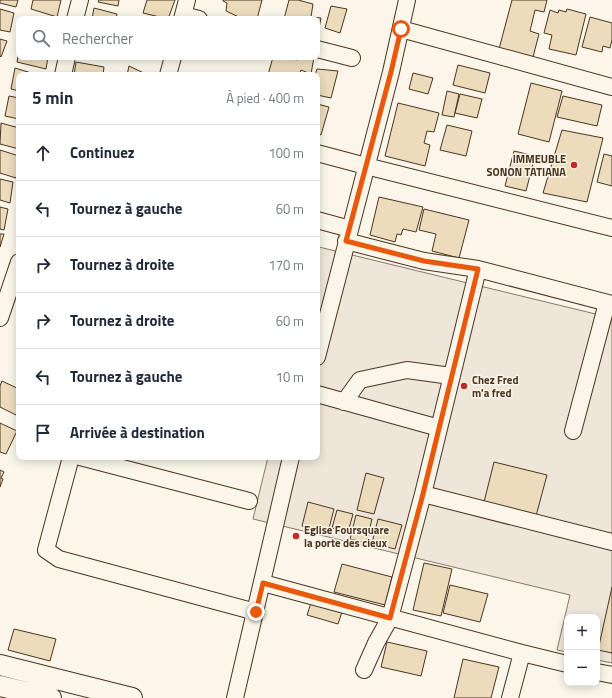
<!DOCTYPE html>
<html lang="fr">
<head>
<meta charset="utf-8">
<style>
  :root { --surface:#fff; --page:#f2f2f3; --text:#1f2937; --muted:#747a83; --line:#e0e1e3 }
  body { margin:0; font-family:"Titillium Web",sans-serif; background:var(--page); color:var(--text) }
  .controls { position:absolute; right:12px; bottom:12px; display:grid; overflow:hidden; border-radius:8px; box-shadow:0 2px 10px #0003 }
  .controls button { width:36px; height:36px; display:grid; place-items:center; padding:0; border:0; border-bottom:1px solid var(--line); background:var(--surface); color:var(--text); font:20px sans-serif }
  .stop { position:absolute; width:12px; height:12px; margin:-9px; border:3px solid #ea580c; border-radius:50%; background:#fff }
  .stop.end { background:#ea580c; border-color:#fff; box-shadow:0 1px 4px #0008 }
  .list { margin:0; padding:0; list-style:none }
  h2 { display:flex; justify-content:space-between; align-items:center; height:52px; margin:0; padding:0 16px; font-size:17px }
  h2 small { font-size:13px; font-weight:400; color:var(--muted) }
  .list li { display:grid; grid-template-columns:26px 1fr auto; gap:12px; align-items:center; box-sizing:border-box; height:56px; padding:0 16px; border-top:1px solid var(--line) }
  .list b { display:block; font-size:15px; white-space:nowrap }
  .list em { font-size:13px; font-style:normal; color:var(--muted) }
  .icon { flex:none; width:22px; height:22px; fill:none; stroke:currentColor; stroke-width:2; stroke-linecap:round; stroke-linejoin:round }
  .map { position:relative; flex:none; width:612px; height:698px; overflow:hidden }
  .search { position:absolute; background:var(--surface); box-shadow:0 2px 10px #0003; left:16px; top:16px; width:304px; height:44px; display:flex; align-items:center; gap:10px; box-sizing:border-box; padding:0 14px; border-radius:8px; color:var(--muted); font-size:15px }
  .panel { position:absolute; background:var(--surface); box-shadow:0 2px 10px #0003; left:16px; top:72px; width:304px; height:388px; border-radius:8px }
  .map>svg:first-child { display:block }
  .green { fill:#ede6d9; stroke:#887966 }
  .building { fill:#ecdcbc; stroke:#4a3520 }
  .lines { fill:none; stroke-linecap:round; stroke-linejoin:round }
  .minor-casing { stroke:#4a3520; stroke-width:18 }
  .major-casing { stroke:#4a3520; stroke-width:22 }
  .minor { stroke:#fbf6e9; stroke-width:16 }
  .major { stroke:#fbf6e9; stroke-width:20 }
  .route { stroke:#ea580c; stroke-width:5 }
  .poi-dot { fill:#c62828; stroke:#fbf6e9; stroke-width:1.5 }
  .labels { text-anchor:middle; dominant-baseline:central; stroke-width:3; stroke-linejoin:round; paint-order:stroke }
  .poi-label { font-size:11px; font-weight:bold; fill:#4a3520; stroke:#fbf6e9; text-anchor:start }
</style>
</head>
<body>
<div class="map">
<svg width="612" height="698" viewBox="0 0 612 698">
  <rect width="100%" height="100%" fill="#fbf6e9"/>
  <path class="green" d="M319 247 612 318V663L597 660V617H567V652L557 650 570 595 253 519 268 457H317V257Z"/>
  <path class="building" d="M0 0H18L16 7 0 3Z
    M33 0H61L57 17 31 9Z
    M99 0H119L118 6 98 2Z
    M147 0H175L168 19 143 13Z
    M223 0H262L257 19H243L226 11 227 3 223 1Z
    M289 0H298L313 4 311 17 321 18 317 38V19H284Z
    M512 0H547L544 12 535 10 530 31 539 34 533 57 499 49Z
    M331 6 347 9 340 33 325 28Z
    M94 8 117 14 116 19H92Z
    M0 9 14 13 10 32 0 30Z
    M567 9 586 14 576 55 549 49 552 35 544 33 550 10 558 13 559 10 566 12Z
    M590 17 612 23V40L610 48 603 46 602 52 582 47Z
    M0 39 7 41 1 57 0 56Z
    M19 52V57H48L46 69 17 62Z
    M273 57H287L297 60 298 57H314L311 74 301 70 299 75H268Z
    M76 62 104 67 103 75H74Z
    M458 65 490 73 485 93 453 85Z
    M129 66 148 75H127Z
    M15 68 38 75H19V91L11 89Z
    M317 69 338 71 331 98 317 95V75H315Z
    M413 73 433 78 428 94 409 89Z
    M531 83 562 91 549 142 518 134Z
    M447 91 459 94 454 117 442 115Z
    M460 94 482 99 477 118 455 113Z
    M9 96 19 98V119L5 116Z
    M563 96 602 105 597 126 557 117Z
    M398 103 439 113 434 132 427 131 424 143 430 145 425 166 385 156Z
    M317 104 329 107 321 135 317 133Z
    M1 123 19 128V149L0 144Z
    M447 125 472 131 466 156 440 150Z
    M562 130 603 138 587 202 543 193Z
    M0 150 19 156V166L16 178 0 173Z
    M514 151 535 156 526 191 505 186Z
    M604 154 612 156V186L597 182Z
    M0 179 13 182 10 203 0 200Z
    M379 197 423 207 416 232 403 229 401 235 397 234 395 242 370 235Z
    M0 207 8 209 4 230 0 229Z
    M424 209 469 220 459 258 432 251 436 234 419 230Z
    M0 234H4L0 247Z
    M2 381 19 389V408L16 415 0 407V386Z
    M0 423 17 431 6 454 0 452Z
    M494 462 547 475 536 516 484 502Z
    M0 470 4 472 1 478 3 479 0 487Z
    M366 473 384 478 374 514 357 510Z
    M308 502 334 509 328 532 302 526Z
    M337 510 353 514 348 532 332 528Z
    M356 515 372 519 366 543 350 539Z
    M378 519 402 525 395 549 372 543Z
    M424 563 452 569 441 616 413 610Z
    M342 564 392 577 385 605 334 592Z
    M450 585 488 594 480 622 443 613Z
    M612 587V653L598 650Z
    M312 600 343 609 338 624 307 615Z
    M14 629 56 639 50 661 8 650Z
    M387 642 427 651 421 676 381 667Z
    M463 659 499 667 491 698H454Z"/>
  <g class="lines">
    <g class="minor-casing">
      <path id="minor" d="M183 15 199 19
        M75 19 80 0
        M182 19 187 0
        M401 29 612 87
        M317 49 352 58
        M63 75 67 57
        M168 75 173 57
        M317 153 366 166 612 228
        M317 220 350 229
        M346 241 424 261 478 269
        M0 318 19 262
        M317 357 391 72 407 0
        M317 394 439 428
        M344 402 360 380 407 370 451 376
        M573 431 607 303
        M71 457 46 550 59 559 256 612
        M80 457 249 501
        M423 494 612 542
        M263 583 522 653 567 664
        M364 670 376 643 390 618 423 494 478 269 612 304
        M597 672 612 675
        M235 698 291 457
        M510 698 522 653"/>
    </g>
    <g class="major-casing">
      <path id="major" d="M0 665 132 698
        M0 686 51 698"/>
    </g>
    <use href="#minor" class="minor"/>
    <use href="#major" class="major"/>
  </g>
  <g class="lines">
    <path class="route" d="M256 612 263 583 390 618 423 494 478 269 424 261 346 241 391 72 401 29"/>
  </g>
  <g class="poi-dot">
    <circle cx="574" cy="165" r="4"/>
    <circle cx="464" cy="386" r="4"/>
    <circle cx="296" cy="536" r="4"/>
  </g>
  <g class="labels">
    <g class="poi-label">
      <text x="566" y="159" text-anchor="end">IMMEUBLE<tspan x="566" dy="13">SONON TATIANA</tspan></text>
      <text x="472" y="380">Chez Fred<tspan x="472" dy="13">m'a fred</tspan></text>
      <text x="304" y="530">Eglise Foursquare<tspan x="304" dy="13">la porte des cieux</tspan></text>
    </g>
  </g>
</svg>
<div class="controls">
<button>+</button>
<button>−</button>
</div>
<div class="stop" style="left:401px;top:29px"></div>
<div class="stop end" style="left:256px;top:612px"></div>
<div class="search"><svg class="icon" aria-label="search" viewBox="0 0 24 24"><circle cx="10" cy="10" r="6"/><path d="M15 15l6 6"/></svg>Rechercher</div>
<section class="panel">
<h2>5 min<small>À pied · 400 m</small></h2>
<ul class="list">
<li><svg class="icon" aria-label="ahead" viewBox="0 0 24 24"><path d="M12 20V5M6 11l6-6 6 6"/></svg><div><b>Continuez</b></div><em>100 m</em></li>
<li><svg class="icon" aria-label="left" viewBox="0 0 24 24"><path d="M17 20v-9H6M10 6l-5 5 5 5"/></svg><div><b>Tournez à gauche</b></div><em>60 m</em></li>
<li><svg class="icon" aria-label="right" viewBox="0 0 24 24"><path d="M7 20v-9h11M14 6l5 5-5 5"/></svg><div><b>Tournez à droite</b></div><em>170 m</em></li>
<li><svg class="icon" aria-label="right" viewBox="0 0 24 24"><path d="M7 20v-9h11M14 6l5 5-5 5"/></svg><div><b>Tournez à droite</b></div><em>60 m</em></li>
<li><svg class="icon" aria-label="left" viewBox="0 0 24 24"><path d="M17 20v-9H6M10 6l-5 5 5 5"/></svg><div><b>Tournez à gauche</b></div><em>10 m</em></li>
<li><svg class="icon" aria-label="arrive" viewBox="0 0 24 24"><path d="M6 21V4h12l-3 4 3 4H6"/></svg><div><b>Arrivée à destination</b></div></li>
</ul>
</section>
</div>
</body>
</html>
